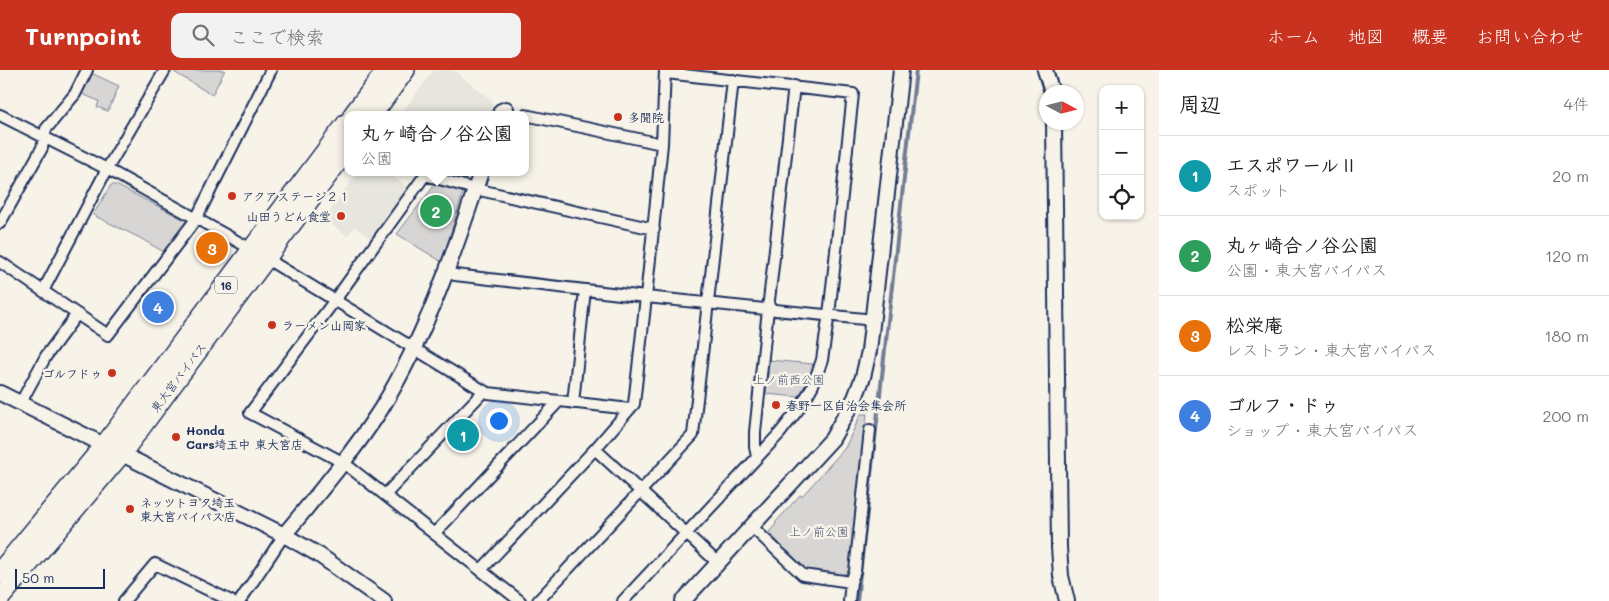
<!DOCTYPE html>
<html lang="ja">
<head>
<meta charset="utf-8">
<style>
  :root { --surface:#fff; --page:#f2f2f2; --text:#202124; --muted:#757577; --line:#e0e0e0; --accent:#c8321e }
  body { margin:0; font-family:Mali,"Klee One",sans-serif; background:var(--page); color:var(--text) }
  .controls { position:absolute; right:15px; top:15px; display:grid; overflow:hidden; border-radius:10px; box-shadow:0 1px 4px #0004 }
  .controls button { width:45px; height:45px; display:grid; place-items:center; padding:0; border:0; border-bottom:1px solid var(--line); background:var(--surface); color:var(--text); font:25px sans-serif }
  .compass { position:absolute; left:1039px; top:15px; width:45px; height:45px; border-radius:50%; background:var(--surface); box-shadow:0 1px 4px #0004; rotate:97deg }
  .scale { position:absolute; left:15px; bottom:12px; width:90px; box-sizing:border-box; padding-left:5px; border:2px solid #1b2f5e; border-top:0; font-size:14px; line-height:18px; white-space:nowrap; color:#1b2f5e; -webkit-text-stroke:4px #f7f3e8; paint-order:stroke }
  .you { position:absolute; left:498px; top:350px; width:18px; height:18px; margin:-12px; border:4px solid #fff; border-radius:50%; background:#1a73e8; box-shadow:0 0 0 8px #1a73e833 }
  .badge { display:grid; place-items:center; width:32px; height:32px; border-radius:50%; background:var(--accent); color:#fff; font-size:16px; font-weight:700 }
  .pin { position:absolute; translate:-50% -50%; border:2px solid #fff; box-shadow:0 1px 5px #0006 }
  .popup { position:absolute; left:344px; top:41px; width:185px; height:65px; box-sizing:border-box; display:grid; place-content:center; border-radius:10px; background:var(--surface); filter:drop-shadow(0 1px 4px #0005); font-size:16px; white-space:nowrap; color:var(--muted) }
  .popup b { font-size:19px; color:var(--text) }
  .popup::after { content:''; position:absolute; left:50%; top:100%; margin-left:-10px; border:10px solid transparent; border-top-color:var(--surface) }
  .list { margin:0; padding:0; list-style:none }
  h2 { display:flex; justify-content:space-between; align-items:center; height:65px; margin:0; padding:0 20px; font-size:21px }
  h2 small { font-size:16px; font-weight:400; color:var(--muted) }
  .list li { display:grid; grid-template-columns:32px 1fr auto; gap:15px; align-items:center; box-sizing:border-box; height:80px; padding:0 20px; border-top:1px solid var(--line) }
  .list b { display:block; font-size:19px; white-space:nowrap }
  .list p { margin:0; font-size:16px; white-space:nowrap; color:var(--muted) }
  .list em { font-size:16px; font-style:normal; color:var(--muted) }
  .icon { flex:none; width:28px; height:28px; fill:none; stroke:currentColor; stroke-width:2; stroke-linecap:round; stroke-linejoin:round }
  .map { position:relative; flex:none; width:1159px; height:531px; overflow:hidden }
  header { display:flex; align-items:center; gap:30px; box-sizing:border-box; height:70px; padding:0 25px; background:var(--accent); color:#fff }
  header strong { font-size:24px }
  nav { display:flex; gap:28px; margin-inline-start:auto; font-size:18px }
  .search { width:350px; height:45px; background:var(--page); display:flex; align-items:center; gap:12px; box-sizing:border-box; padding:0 18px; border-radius:10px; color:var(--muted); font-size:19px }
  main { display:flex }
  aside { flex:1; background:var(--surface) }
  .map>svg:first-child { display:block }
  .built { fill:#e6e5de }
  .green { fill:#d7d6d4; stroke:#798299 }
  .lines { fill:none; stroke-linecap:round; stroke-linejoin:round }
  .stream { stroke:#727c95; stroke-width:4 }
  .street-casing { stroke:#1b2f5e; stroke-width:14 }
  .secondary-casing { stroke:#1b2f5e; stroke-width:18 }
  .highway-casing { stroke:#1b2f5e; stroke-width:22 }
  .street { stroke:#f7f3e8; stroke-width:10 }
  .secondary { stroke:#f7f3e8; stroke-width:14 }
  .highway { stroke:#f7f3e8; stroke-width:19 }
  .poi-dot { fill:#c8321e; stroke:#f7f3e8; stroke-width:2 }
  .labels { text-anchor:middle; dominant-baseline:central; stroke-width:5; stroke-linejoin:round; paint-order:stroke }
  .shield { fill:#f7f3e8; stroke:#5d6a87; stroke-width:1 }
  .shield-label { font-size:11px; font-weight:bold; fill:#1b2f5e }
  .poi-label { font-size:12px; font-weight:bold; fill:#1b2f5e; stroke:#f7f3e8; text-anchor:start }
  .street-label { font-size:12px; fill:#1b2f5e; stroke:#f7f3e8 }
  .park-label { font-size:12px; fill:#415076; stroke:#f7f3e8 }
</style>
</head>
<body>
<header>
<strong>Turnpoint</strong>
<div class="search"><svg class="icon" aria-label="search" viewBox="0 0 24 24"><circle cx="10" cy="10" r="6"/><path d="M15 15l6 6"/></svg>ここで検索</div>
<nav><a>ホーム</a><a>地図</a><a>概要</a><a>お問い合わせ</a></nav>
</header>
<main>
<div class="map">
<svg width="1159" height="531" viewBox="0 0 1159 531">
  <rect width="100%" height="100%" fill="#f7f3e8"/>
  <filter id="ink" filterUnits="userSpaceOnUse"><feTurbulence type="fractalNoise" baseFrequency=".02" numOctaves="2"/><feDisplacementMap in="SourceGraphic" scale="10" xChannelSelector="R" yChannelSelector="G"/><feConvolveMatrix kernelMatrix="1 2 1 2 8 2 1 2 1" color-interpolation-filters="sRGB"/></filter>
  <g filter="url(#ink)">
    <path class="built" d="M434 0H453L493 31 489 45H400Z
      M358 102H386L412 120 375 172 355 157 347 166 324 149Z
      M424 102H469L467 108 462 111Z"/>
    <path class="green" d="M176 0H225L212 25 174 2Z
      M91 3 119 16 108 41 97 37 99 31 82 24Z
      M437 112 464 119 442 192 397 164Z
      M111 115H116L189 152 167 184 140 168 93 145Z
      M769 290 813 294 808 312 798 327 766 324Z
      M861 344H867L850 500 845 504V506L807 502 800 494V493L787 480 786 481 769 462 776 454 775 453 800 425 802 426 845 378Z"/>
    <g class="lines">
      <path class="stream" d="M857 531 916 0"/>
      <g class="street-casing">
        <path id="street" d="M665 0 662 74 646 227 874 250
          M0 45 107 99 253 180
          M525 45 662 74
          M0 153 42 78 46 59 75 24 87 0
          M267 189 484 321 488 323 630 339
          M0 192 108 265 196 149 271 0
          M447 202 455 205 646 227 634 334 595 379 481 500
          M43 221 107 99 165 0
          M573 333 585 220
          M20 334 46 286 77 244
          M595 379 718 493
          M757 387 755 377V362L768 239 794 16
          M385 425 484 321
          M752 457 803 505 851 512
          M435 463 559 331
          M124 531 155 494 231 531
          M240 531 284 465
          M520 531 344 393 250 343 335 230 425 105 475 119 654 159
          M538 531 693 365 733 10
          M623 531 780 363 801 336 813 315 822 290 830 236 853 24 666 3
          M849 531 851 512 855 501 870 360"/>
      </g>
      <g class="secondary-casing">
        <path id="secondary" d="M1045 0 1052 22
          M500 45 501 41 506 39
          M1054 52 1059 477 1061 506 1067 531
          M0 323 284 465 319 485 384 531
          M284 465C318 424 352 384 381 339 426 266 454 183 481 102
          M683 531 832 369 855 328 863 307 869 281 901 0"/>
      </g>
      <g class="highway-casing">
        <path id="highway" d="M353 45 387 0
          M372 45 405 0
          M0 502 104 376 347 53
          M0 528 121 384 347 79"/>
      </g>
      <use href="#street" class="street"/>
      <use href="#secondary" class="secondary"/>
      <use href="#highway" class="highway"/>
    </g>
  </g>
  <g class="poi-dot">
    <circle cx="618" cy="47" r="5"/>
    <circle cx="232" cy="126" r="5"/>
    <circle cx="341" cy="146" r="5"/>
    <circle cx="272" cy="255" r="5"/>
    <circle cx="112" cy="303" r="5"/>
    <circle cx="776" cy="335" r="5"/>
    <circle cx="176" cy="367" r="5"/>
    <circle cx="130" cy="439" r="5"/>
  </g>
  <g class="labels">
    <rect class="shield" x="215" y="206.5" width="22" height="17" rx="4"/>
    <g class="shield-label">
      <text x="226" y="215">16</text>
    </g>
    <g class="poi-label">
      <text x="628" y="47">多聞院</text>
      <text x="242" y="126">アクアステージ２１</text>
      <text x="331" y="146" text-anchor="end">山田うどん食堂</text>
      <text x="282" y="255">ラーメン山岡家</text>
      <text x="102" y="303" text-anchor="end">ゴルフドゥ</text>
      <text x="786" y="335">春野一区自治会集会所</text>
      <text x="186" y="360">Honda<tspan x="186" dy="14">Cars埼玉中 東大宮店</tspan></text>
      <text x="140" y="432">ネッツトヨタ埼玉<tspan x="140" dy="14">東大宮バイパス店</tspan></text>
    </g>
    <g class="street-label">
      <text transform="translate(178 307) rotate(-53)">東大宮バイパス</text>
    </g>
    <g class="park-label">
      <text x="789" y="309">上ノ前西公園</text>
      <text x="819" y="461">上ノ前公園</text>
    </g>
  </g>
</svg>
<div class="controls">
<button>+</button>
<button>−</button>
<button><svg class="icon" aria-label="locate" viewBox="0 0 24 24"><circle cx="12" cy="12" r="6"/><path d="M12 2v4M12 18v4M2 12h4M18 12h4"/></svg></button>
</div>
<svg class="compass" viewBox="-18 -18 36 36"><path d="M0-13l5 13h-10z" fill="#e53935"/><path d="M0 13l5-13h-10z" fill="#757577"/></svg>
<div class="scale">50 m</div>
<div class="you"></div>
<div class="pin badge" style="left:463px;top:365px;background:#0f9aa8">1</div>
<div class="pin badge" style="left:436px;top:141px;background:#2e9e5b">2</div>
<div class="popup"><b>丸ヶ崎合ノ谷公園</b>公園</div>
<div class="pin badge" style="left:212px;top:178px;background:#e8710a">3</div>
<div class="pin badge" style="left:158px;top:237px;background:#3f7fe0">4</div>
</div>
<aside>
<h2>周辺<small>4件</small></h2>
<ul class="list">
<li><span class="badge" style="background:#0f9aa8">1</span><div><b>エスポワールⅡ</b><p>スポット</p></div><em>20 m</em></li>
<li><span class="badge" style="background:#2e9e5b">2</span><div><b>丸ヶ崎合ノ谷公園</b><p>公園 · 東大宮バイパス</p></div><em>120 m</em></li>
<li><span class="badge" style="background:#e8710a">3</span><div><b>松栄庵</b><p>レストラン · 東大宮バイパス</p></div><em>180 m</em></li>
<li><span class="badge" style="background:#3f7fe0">4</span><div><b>ゴルフ・ドゥ</b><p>ショップ · 東大宮バイパス</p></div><em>200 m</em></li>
</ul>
</aside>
</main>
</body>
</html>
